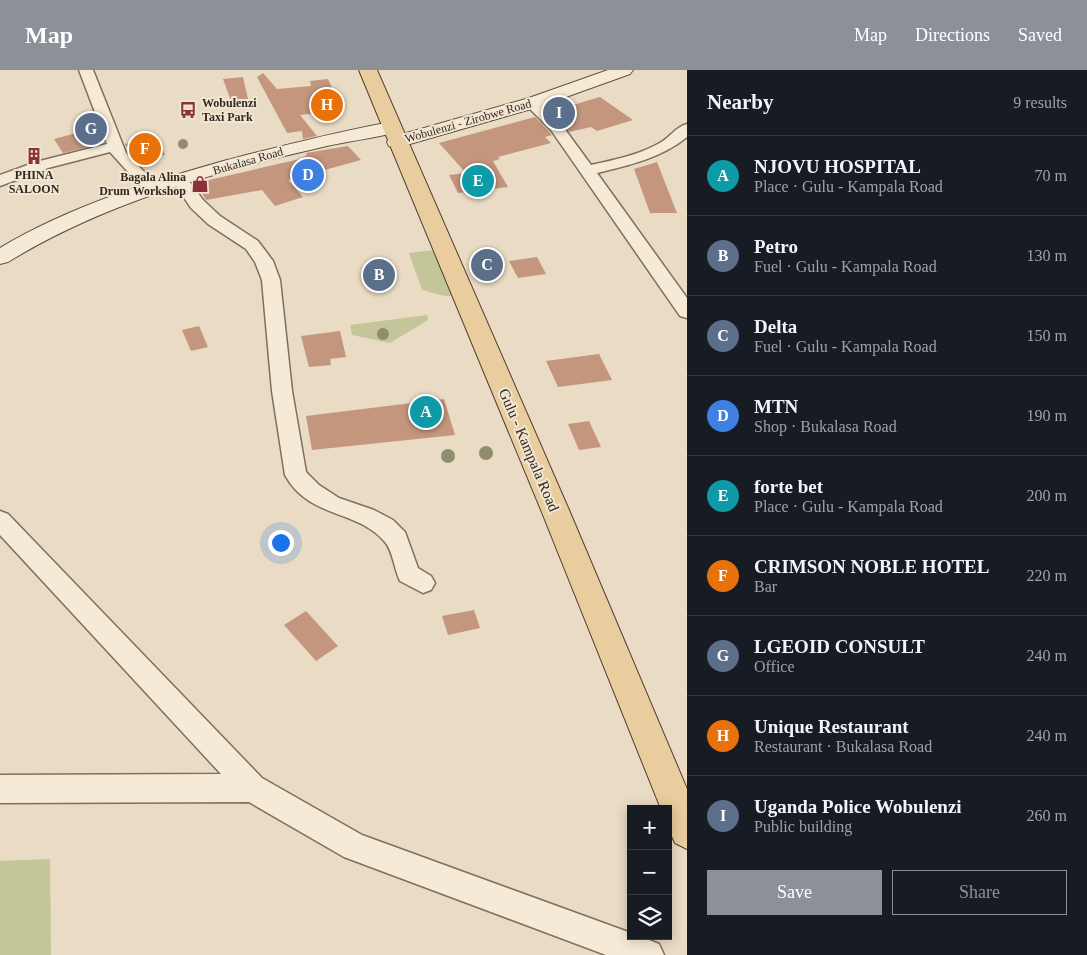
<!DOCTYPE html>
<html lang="en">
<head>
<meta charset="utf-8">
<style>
  :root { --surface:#171b24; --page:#20242c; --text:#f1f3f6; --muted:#9ea1a6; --line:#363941; --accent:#8c9099 }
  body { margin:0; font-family:Georgia,serif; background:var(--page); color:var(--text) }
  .controls { position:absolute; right:15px; bottom:15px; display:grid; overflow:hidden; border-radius:0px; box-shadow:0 2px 12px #0003 }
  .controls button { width:45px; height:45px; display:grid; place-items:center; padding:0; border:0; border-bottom:1px solid var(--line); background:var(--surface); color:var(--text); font:25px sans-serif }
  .you { position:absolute; left:280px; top:472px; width:18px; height:18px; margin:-12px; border:4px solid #fff; border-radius:50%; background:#1a73e8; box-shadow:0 0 0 8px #1a73e833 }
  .badge { display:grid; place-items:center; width:32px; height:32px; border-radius:50%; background:var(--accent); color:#fff; font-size:16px; font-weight:700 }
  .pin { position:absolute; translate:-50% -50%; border:2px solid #fff; box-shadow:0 1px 5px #0006 }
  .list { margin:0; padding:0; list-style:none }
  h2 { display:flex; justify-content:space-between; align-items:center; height:65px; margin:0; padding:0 20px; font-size:21px }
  h2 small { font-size:16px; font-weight:400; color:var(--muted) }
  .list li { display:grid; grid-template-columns:32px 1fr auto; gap:15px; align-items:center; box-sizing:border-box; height:80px; padding:0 20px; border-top:1px solid var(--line) }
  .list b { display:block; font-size:19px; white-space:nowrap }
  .list p { margin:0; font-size:16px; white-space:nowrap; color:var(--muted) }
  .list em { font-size:16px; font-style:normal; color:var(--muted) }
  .actions { display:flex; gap:10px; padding:15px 20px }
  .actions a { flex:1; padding:11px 0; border:1px solid var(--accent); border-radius:0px; text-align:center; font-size:18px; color:var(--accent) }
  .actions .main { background:var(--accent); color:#fff }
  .icon { flex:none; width:28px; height:28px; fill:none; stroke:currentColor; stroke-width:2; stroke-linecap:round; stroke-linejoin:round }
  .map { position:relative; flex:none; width:687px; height:885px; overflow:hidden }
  header { display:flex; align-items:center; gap:30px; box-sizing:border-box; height:70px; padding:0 25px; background:var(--accent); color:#fff }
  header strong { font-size:24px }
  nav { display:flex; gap:28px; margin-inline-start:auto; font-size:18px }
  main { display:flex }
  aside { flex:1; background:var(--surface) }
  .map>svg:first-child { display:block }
  .green { fill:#c4c699 }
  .building { fill:#c3967d }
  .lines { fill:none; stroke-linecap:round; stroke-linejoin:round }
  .street-casing { stroke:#826e5c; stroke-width:3 }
  .secondary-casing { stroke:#634f3f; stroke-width:2 }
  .primary-casing { stroke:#503d30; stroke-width:2 }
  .street { fill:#f5ead6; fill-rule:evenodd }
  .secondary { fill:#f5ead6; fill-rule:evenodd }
  .primary { fill:#e9cd9f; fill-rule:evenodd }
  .tree { fill:#8f8d6e }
  .labels { text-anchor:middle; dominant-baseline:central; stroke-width:4; stroke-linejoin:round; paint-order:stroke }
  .far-poi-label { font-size:12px; font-weight:bold; fill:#33271f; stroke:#f1e6d2; text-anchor:start }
  .far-street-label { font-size:12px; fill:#33271f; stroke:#f1e6d2 }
  .street-label { font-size:15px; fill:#33271f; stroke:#f1e6d2 }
</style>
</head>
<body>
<header>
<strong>Map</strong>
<nav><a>Map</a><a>Directions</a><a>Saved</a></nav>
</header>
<main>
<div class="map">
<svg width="687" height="885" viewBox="0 0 687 885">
  <rect width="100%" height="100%" fill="#e9dbc4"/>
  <path class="green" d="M434 180 452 226H445L422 220 409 183Z
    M427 245 428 250 390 273 352 265 350 255Z
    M50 789 51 885H0V791Z"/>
  <path class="building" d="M263 3 277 19 311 16 310 11 328 9 342 40 300 45 317 66 303 69 302 61 287 63 257 7Z
    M243 7 248 29 231 31 223 9Z
    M600 27 633 50 597 61 591 57 569 62 552 43 568 39 566 37Z
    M535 47 552 65 545 67 551 73 498 87 500 89 493 91 508 117 458 123 449 105 466 103 439 73Z
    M91 59 101 74 63 83 54 69Z
    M158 68 165 85 135 90 125 74Z
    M348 76 361 90 288 110 303 127 275 136 262 120 206 130 196 113 300 89 307 85 306 83Z
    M657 92 677 143H650L634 99Z
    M537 187 546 204 518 208 509 191Z
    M199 256 208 277 191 281 182 260Z
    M340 261 346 287 330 289 331 295 309 297 301 266Z
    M599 284 612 310 558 317 546 291Z
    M444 329 455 365 312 380 306 346Z
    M589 351 601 377 579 380 568 354Z
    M474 540 480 558 448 565 442 546Z
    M306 541 338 576 316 591 284 555Z"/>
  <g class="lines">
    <g class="street-casing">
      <path id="street" d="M79 0H93L126 83 158 116 160 119 158 122H146L110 82 48 98 0 116V105L36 92 107 74Z
        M532 29 537 30 561 54 591 95C614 90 638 85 658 74 669 69 675 57 687 54V67C661 88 630 95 597 103L687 228V248L680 246 551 60 527 36 525 33Z
        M180 105 186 107 203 130 220 146 258 171 273 191 280 210 292 321 306 402 319 415 339 428 374 440 393 450 405 462 418 498 431 506 435 513 431 520 423 523 400 511C394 499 393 481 385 472 357 439 309 449 285 405L272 321 262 210 255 192 246 179 208 154 191 138 172 110Z
        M0 441 8 444 262 708 362 765 631 863V866H639L659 874 664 885H606L344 787 249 732 0 733V705L221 704 0 465Z"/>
    </g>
    <g class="secondary-casing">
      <path id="secondary" d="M608 0H633L630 4 538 37 396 78 389 76 387 72 389 68 526 29Z
        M391 52 398 54 400 58 398 62C374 68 350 71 327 76 217 101 104 133 8 192L0 194V178C70 136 149 112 227 90 282 76 336 62 391 52Z"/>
    </g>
    <g class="primary-casing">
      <path id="primary" d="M359 0H377L569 440 687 719V779L675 773 668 758V739H661L541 440Z"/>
    </g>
    <use href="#street" class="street"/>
    <use href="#secondary" class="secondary"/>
    <use href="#primary" class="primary"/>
  </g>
  <g class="tree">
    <circle cx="183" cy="74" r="5"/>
    <circle cx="383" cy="264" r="6"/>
    <circle cx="486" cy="383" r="7"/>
    <circle cx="448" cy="386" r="7"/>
  </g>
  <defs>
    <g id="bus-bare" transform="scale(1.35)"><path d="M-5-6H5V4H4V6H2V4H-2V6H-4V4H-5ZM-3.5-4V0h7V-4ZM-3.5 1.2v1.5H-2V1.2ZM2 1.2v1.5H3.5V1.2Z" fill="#8a3239" stroke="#f1e6d2" stroke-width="2.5" paint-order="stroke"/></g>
    <g id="building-bare" transform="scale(1.35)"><path d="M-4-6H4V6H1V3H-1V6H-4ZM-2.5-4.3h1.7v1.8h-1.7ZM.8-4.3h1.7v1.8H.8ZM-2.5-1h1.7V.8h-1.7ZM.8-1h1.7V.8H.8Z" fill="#8a3239" stroke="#f1e6d2" stroke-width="2.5" paint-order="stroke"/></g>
    <g id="shop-bare" transform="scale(1.35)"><path d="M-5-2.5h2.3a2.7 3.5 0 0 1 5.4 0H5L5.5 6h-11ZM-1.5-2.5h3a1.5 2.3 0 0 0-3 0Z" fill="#8a3239" stroke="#f1e6d2" stroke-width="2.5" paint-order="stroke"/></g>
  </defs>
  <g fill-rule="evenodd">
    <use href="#bus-bare" x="188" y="40"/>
    <use href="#building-bare" x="34" y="86"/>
    <use href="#shop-bare" x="200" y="114"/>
  </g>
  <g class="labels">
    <g class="far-poi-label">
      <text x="202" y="33">Wobulenzi<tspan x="202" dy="14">Taxi Park</tspan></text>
      <text x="34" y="105" text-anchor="middle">PHINA<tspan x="34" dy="14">SALOON</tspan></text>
      <text x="186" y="107" text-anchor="end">Bagala Alina<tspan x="186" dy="14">Drum Workshop</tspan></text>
    </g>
    <g class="far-street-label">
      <text transform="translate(468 51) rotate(-16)">Wobulenzi - Zirobwe Road</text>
      <text transform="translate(248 91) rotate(-16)">Bukalasa Road</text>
    </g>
    <g class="street-label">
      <text transform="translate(529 380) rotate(67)">Gulu - Kampala Road</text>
    </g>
  </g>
</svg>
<div class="controls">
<button>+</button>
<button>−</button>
<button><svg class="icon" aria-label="layers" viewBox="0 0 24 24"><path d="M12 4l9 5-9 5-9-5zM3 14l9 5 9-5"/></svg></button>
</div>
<div class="you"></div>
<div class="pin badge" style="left:426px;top:342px;background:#0f9aa8">A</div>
<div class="pin badge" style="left:379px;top:205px;background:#5c6f8a">B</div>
<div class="pin badge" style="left:487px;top:195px;background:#5c6f8a">C</div>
<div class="pin badge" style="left:308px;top:105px;background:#3f7fe0">D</div>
<div class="pin badge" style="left:478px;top:111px;background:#0f9aa8">E</div>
<div class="pin badge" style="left:145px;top:79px;background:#e8710a">F</div>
<div class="pin badge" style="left:91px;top:59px;background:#5c6f8a">G</div>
<div class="pin badge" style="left:327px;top:35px;background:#e8710a">H</div>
<div class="pin badge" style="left:559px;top:43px;background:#5c6f8a">I</div>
</div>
<aside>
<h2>Nearby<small>9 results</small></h2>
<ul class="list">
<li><span class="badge" style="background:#0f9aa8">A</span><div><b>NJOVU HOSPITAL</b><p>Place · Gulu - Kampala Road</p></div><em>70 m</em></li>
<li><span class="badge" style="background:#5c6f8a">B</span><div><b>Petro</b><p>Fuel · Gulu - Kampala Road</p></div><em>130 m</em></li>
<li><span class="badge" style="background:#5c6f8a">C</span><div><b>Delta</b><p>Fuel · Gulu - Kampala Road</p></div><em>150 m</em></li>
<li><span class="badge" style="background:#3f7fe0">D</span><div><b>MTN</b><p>Shop · Bukalasa Road</p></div><em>190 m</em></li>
<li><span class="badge" style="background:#0f9aa8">E</span><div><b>forte bet</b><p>Place · Gulu - Kampala Road</p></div><em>200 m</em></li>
<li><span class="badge" style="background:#e8710a">F</span><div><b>CRIMSON NOBLE HOTEL</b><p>Bar</p></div><em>220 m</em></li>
<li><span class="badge" style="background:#5c6f8a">G</span><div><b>LGEOID CONSULT</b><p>Office</p></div><em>240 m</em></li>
<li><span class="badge" style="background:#e8710a">H</span><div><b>Unique Restaurant</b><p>Restaurant · Bukalasa Road</p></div><em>240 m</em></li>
<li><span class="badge" style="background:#5c6f8a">I</span><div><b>Uganda Police Wobulenzi</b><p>Public building</p></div><em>260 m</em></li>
</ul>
<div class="actions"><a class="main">Save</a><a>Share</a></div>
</aside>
</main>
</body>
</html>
